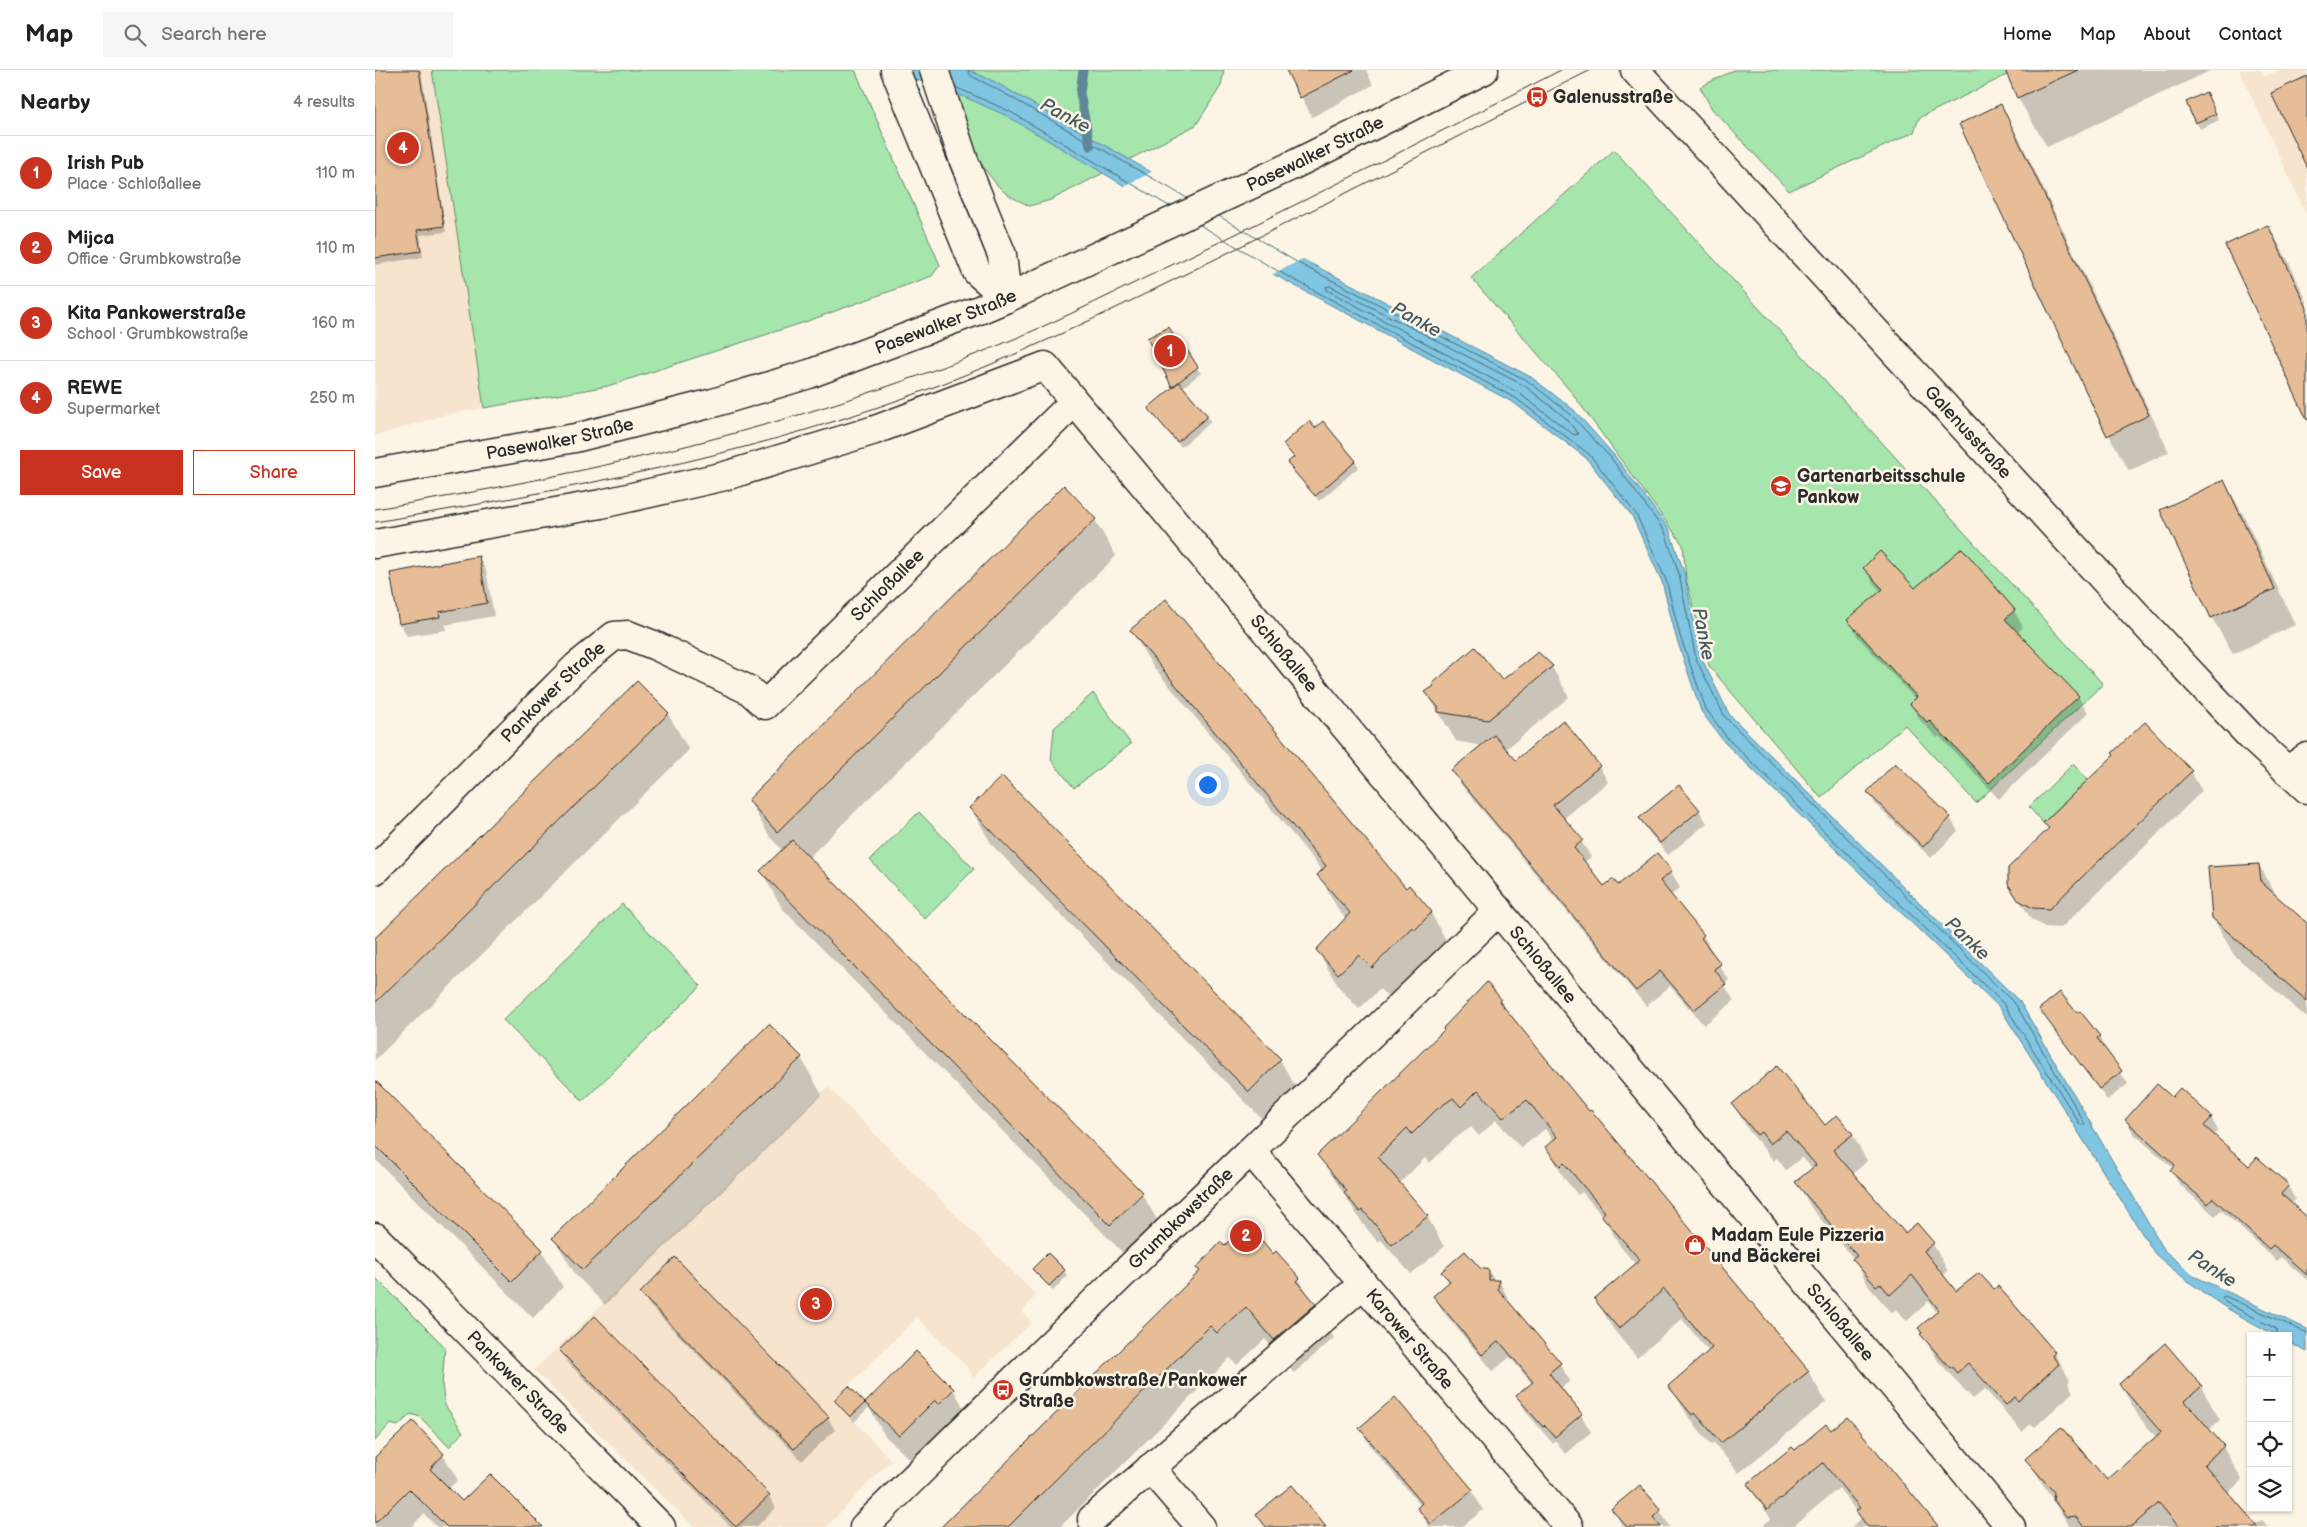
<!DOCTYPE html>
<html lang="en">
<head>
<meta charset="utf-8">
<style>
  :root { --surface:#fff; --page:#f6f6f6; --text:#222; --muted:#767676; --line:#e0e0e0; --accent:#c8321e }
  body { margin:0; font-family:"Balsamiq Sans",sans-serif; background:var(--page); color:var(--text) }
  .controls { position:absolute; right:15px; bottom:15px; display:grid; overflow:hidden; border-radius:0px; box-shadow:0 1px 4px #0004 }
  .controls button { width:45px; height:45px; display:grid; place-items:center; padding:0; border:0; border-bottom:1px solid var(--line); background:var(--surface); color:var(--text); font:25px sans-serif }
  .you { position:absolute; left:832px; top:714px; width:18px; height:18px; margin:-12px; border:4px solid #fff; border-radius:50%; background:#1a73e8; box-shadow:0 0 0 8px #1a73e833 }
  .badge { display:grid; place-items:center; width:32px; height:32px; border-radius:50%; background:var(--accent); color:#fff; font-size:16px; font-weight:700 }
  .pin { position:absolute; translate:-50% -50%; border:2px solid #fff; box-shadow:0 1px 5px #0006 }
  .list { margin:0; padding:0; list-style:none }
  h2 { display:flex; justify-content:space-between; align-items:center; height:65px; margin:0; padding:0 20px; font-size:21px }
  h2 small { font-size:16px; font-weight:400; color:var(--muted) }
  .list li { display:grid; grid-template-columns:32px 1fr auto; gap:15px; align-items:center; box-sizing:border-box; height:75px; padding:0 20px; border-top:1px solid var(--line) }
  .list b { display:block; font-size:19px; white-space:nowrap }
  .list p { margin:0; font-size:16px; white-space:nowrap; color:var(--muted) }
  .list em { font-size:16px; font-style:normal; color:var(--muted) }
  .actions { display:flex; gap:10px; padding:15px 20px }
  .actions a { flex:1; padding:11px 0; border:1px solid var(--accent); border-radius:0px; text-align:center; font-size:18px; color:var(--accent) }
  .actions .main { background:var(--accent); color:#fff }
  .icon { flex:none; width:28px; height:28px; fill:none; stroke:currentColor; stroke-width:2; stroke-linecap:round; stroke-linejoin:round }
  .map { position:relative; flex:none; width:1932px; height:1457px; overflow:hidden }
  header { display:flex; align-items:center; gap:30px; box-sizing:border-box; height:70px; padding:0 25px; background:var(--surface); border-bottom:1px solid var(--line) }
  header strong { font-size:24px }
  nav { display:flex; gap:28px; margin-inline-start:auto; font-size:18px }
  .search { width:350px; height:45px; background:var(--page); display:flex; align-items:center; gap:12px; box-sizing:border-box; padding:0 18px; border-radius:0px; color:var(--muted); font-size:19px }
  main { display:flex }
  aside { flex:1; background:var(--surface) }
  .map>svg:first-child { display:block }
  .built { fill:#f6e4ce }
  .green { fill:#a6e5ac; stroke:#68886c }
  .water { fill:#80c5e1; stroke:#5e8798 }
  .pier { fill:#fcf5e5 }
  .shadow { fill:#0003 }
  .lines { fill:none; stroke-linecap:round; stroke-linejoin:round }
  .shore { stroke:#4d6974; stroke-width:1 }
  .stream { stroke:#5e8798; stroke-width:9 }
  .building { fill:#e7bd97; stroke:#2b2b2b }
  .street-casing { stroke:#2b2b2b; stroke-width:31 }
  .secondary-casing { stroke:#2b2b2b; stroke-width:31 }
  .primary-casing { stroke:#2b2b2b; stroke-width:31 }
  .highway-casing { stroke:#2b2b2b; stroke-width:31 }
  .street { stroke:#fcf5e5; stroke-width:28 }
  .secondary { stroke:#fcf5e5; stroke-width:28 }
  .primary { stroke:#fcf5e5; stroke-width:28 }
  .highway { stroke:#fcf5e5; stroke-width:28 }
  .tram { stroke:#2b2b2b; stroke-width:1 }
  .labels { text-anchor:middle; dominant-baseline:central; stroke-width:5; stroke-linejoin:round; paint-order:stroke }
  .poi-label { font-size:18px; font-weight:bold; fill:#2b2b2b; stroke:#fcf5e5; text-anchor:start }
  .street-label { font-size:18px; fill:#2b2b2b; stroke:#fcf5e5 }
  .water-label { font-size:19px; font-style:italic; fill:#445962; stroke:#fcf5e5 }
</style>
</head>
<body>
<header>
<strong>Map</strong>
<div class="search"><svg class="icon" aria-label="search" viewBox="0 0 24 24"><circle cx="10" cy="10" r="6"/><path d="M15 15l6 6"/></svg>Search here</div>
<nav><a>Home</a><a>Map</a><a>About</a><a>Contact</a></nav>
</header>
<main>
<aside>
<h2>Nearby<small>4 results</small></h2>
<ul class="list">
<li><span class="badge">1</span><div><b>Irish Pub</b><p>Place · Schloßallee</p></div><em>110 m</em></li>
<li><span class="badge">2</span><div><b>Mijca</b><p>Office · Grumbkowstraße</p></div><em>110 m</em></li>
<li><span class="badge">3</span><div><b>Kita Pankowerstraße</b><p>School · Grumbkowstraße</p></div><em>160 m</em></li>
<li><span class="badge">4</span><div><b>REWE</b><p>Supermarket</p></div><em>250 m</em></li>
</ul>
<div class="actions"><a class="main">Save</a><a>Share</a></div>
</aside>
<div class="map">
<svg width="1932" height="1457" viewBox="0 0 1932 1457">
  <rect width="100%" height="100%" fill="#fcf5e5"/>
  <filter id="ink" filterUnits="userSpaceOnUse"><feTurbulence type="fractalNoise" baseFrequency=".02" numOctaves="2"/><feDisplacementMap in="SourceGraphic" scale="10" xChannelSelector="R" yChannelSelector="G"/><feConvolveMatrix kernelMatrix="1 2 1 2 8 2 1 2 1" color-interpolation-filters="sRGB"/></filter>
  <g filter="url(#ink)">
    <path class="built" d="M0 0H57L109 338 69 345 0 366Z
      M1864 0H1886L1889 7 1905 0H1932V145Z
      M453 1017 661 1225 647 1242 657 1252 598 1308 593 1298 542 1247 459 1330 516 1390 451 1457H319L159 1300Z"/>
    <path class="green" d="M57 0H480L565 195 557 206 430 252 233 316 109 338Z
      M571 0H849L846 16 821 55 676 130 654 136C646 131 634 127 627 120 594 87 584 43 571 0Z
      M1359 0H1629L1632 5 1544 48 1539 62 1414 121 1337 39 1325 17Z
      M1239 80 1728 614 1601 733 1530 655 1446 728 1334 596 1311 509 1308 475 1197 323 1096 208Z
      M718 623 756 674 699 718 676 690 679 658Z
      M1698 694 1713 710 1668 753 1654 737Z
      M544 742 599 799 550 849 495 790Z
      M247 834 326 916 208 1031 128 950Z
      M0 1207 70 1277 67 1315 70 1335 88 1362 74 1377 45 1347 36 1344 23 1356 15 1354 0 1371Z"/>
    <path class="water" d="M509 0H594L620 12 927 189 1156 307 1199 340 1239 385 1294 459 1309 502 1326 587 1354 644 1645 932 1790 1181 1821 1207 1932 1259V1282L1913 1272V1266C1898 1266 1888 1258 1874 1251 1839 1232 1811 1211 1780 1184L1625 938 1349 672 1326 641 1301 567 1287 512 1257 446 1211 388 1139 333 898 204 632 46 574 20Z"/>
    <path class="pier" d="M780 100 930 188 896 205 747 118Z"/>
    <path class="shadow" d="M0 0H46L71 162 45 165 48 187 0 195Z
      M913 0H991L998 15 937 47Z
      M1631 0H1837L1672 77 1643 28Z
      M1834 29 1844 50 1825 59 1812 32Z
      M1625 36 1646 72 1794 382 1754 401 1734 365Z
      M1893 156 1914 192 1932 232V347Z
      M774 269 804 278 826 303 808 317 836 352 806 377 778 344 799 318Z
      M940 360 980 391 984 397 944 431 917 399 920 388Z
      M1849 411 1870 448 1920 555 1858 584 1837 548 1787 440Z
      M720 450 741 486 433 788 767 1124 788 1160 756 1191 407 838 386 801 408 781 395 767 374 731Z
      M103 487 111 500 119 546 70 555 71 560 32 566 25 553Z
      M1490 498 1540 520 1639 541 1648 557 1642 563 1703 626 1713 643 1624 729 1564 666 1562 668 1546 651 1536 635 1541 630 1483 567 1474 550 1506 522 1499 514Z
      M756 560 1056 843 1076 879 1018 932 1005 919 984 939 963 916 942 880 971 849 964 841 944 805 948 801 777 595Z
      M1177 597 1194 627 1130 680 1141 692 1224 696 1233 712 1188 749 1206 771 1216 787 1209 792 1229 818 1243 817 1282 785 1296 802 1305 818 1295 826 1328 866 1337 881 1336 883 1354 910 1349 914 1359 931 1329 955 1295 916 1271 936 1087 716 1078 700 1108 676 1081 671 1052 623 1127 611Z
      M293 644 314 680 0 990V870Z
      M1770 653 1816 702 1827 721 1686 858 1670 857 1656 849 1634 813 1674 760 1670 753 1740 686Z
      M1520 694 1575 748 1583 761 1556 788 1501 735 1494 722Z
      M1303 716 1324 741 1332 753 1293 785 1272 760 1265 748Z
      M596 738 905 990 926 1026 895 1057 617 775Z
      M1884 795 1904 830 1932 854V948L1859 885 1838 848Z
      M1125 930 1132 944 1214 1043 1433 1301 1451 1332 1364 1403 1339 1373 1336 1375 1313 1346 1295 1316 1334 1282 1307 1249 1262 1288 1238 1259 1221 1229 1261 1195 1245 1176 1230 1149 1207 1122 1203 1125 1189 1108 1172 1077 1179 1071 1170 1059 1146 1078 1121 1050 1104 1066 1096 1057 1078 1070 1055 1093 1050 1088 1024 1114 1052 1146 1069 1177 1036 1204 1006 1170 1003 1172 988 1154 944 1085Z
      M1665 939 1701 945 1724 966 1730 980 1753 1014 1732 1030Z
      M394 956 426 988 447 1025 230 1235 200 1204 179 1168Z
      M0 1012 167 1181 188 1217 158 1248 0 1089Z
      M1797 1029 1836 1048 1843 1060 1838 1066 1874 1098 1882 1088 1913 1116 1920 1129 1916 1134 1932 1149V1210L1906 1187 1902 1191 1846 1140 1840 1146 1804 1114 1797 1101 1799 1099 1758 1063 1751 1050Z
      M1358 1034 1477 1064 1492 1091 1478 1104 1530 1164 1558 1174 1573 1201 1568 1206 1581 1223 1679 1283 1695 1310 1693 1313 1698 1322 1660 1357 1656 1354 1647 1362 1610 1319 1598 1329 1563 1291 1547 1264 1562 1243 1554 1231 1532 1251 1521 1239 1517 1243 1494 1217 1479 1189 1437 1139 1422 1112 1438 1099 1427 1087 1411 1100 1402 1088 1399 1091 1374 1061Z
      M849 1177 898 1185 901 1183 924 1209 959 1268 919 1303 890 1269 862 1295 855 1288 685 1457H567L825 1202 823 1198Z
      M659 1199 689 1200 692 1206 678 1221Z
      M1105 1199 1114 1201 1120 1211H1124L1133 1228V1232L1185 1294 1195 1311 1185 1319 1206 1345 1216 1362 1190 1384 1181 1371 1178 1374 1152 1343 1142 1326 1157 1314 1135 1287 1118 1301 1069 1243 1059 1226 1074 1213 1068 1202Z
      M267 1223 453 1348 460 1360 427 1391 274 1235Z
      M186 1280 394 1426 401 1438 381 1457H356L193 1293Z
      M541 1283 578 1319 597 1352 544 1398 510 1366 494 1337 479 1352 460 1331 474 1317 490 1334Z
      M1745 1314 1826 1317 1845 1350 1834 1360 1848 1377 1867 1410 1853 1423 1882 1454 1887 1450 1893 1457H1695L1652 1389 1731 1412 1782 1368 1764 1347Z
      M1020 1329 1097 1421 1108 1440 1087 1457H1054L1043 1438 1046 1436 996 1377 985 1358Z
      M1451 1356 1562 1457H1476L1486 1448 1464 1418 1417 1457H1386L1396 1449 1374 1415 1420 1382Z
      M68 1385 83 1410 73 1419 87 1433 166 1457H62L49 1444 36 1457H0V1389Z
      M1265 1417 1285 1441 1295 1457H1249L1245 1452 1238 1439Z"/>
    <g class="lines">
      <path class="shore" d="M593 0 596 6 618 17 812 128
        M580 17 634 41 794 136
        M825 155 901 200 1142 329 1215 385 1261 444 1291 510 1305 566 1331 639 1353 669 1629 934 1705 1054 1709 1055V1052L1641 935 1350 647 1321 589 1304 504 1290 462 1236 388 1195 344 1153 311 925 194 844 146
        M955 216 1150 316 1191 348 1203 364 1199 365 1145 324 952 220 951 217Z
        M1903 1266 1901 1259 1850 1232 1847 1227 1850 1226 1932 1263"/>
      <path class="stream" d="M708 0 705 23 715 76"/>
    </g>
    <path class="building" d="M0 0H44L69 156 42 160 46 181 0 188Z
      M911 0H979L925 28Z
      M1630 0H1703L1642 28Z
      M1932 6V98L1896 23Z
      M1831 22 1841 44 1820 53 1811 32Z
      M1626 34 1774 345 1732 366 1584 54Z
      M1893 155 1932 238V350L1850 175Z
      M794 257 805 277 809 275 823 297 797 317 772 268Z
      M804 312 833 346 802 372 773 338Z
      M934 351 940 358 948 351 981 391 940 426 912 393 919 387 908 374Z
      M1849 410 1900 519 1836 548 1785 440Z
      M689 415 721 449 402 762 373 730Z
      M1587 478 1640 540 1630 549 1704 626 1614 713 1554 650 1552 652 1535 634 1542 627 1472 550 1508 519 1488 498 1505 481 1540 518Z
      M104 486 112 533 64 542 65 547 24 554 15 503Z
      M791 529 1031 818 1034 815 1057 842 1040 860 1037 857 997 898 984 885 963 904 941 880 975 843 942 805 951 796 755 560Z
      M1100 577 1127 610 1163 582 1178 596 1113 650 1063 642V637L1050 622 1059 616 1057 614Z
      M262 611 294 643 0 933V868Z
      M1188 650 1225 696 1178 735 1208 770 1199 778 1229 816 1238 809 1243 815 1282 783 1297 801 1285 811 1329 865 1326 868 1346 894 1339 899 1351 914 1319 940 1285 901 1261 921 1076 700 1119 665 1141 690Z
      M1770 652 1817 701 1674 839 1658 838 1643 830 1633 814V798L1674 758 1668 753 1739 685 1737 683Z
      M1520 693 1576 747 1548 777 1492 722Z
      M627 706 906 989 874 1022 594 738Z
      M1304 715 1325 740 1285 773 1264 748Z
      M417 770 768 1123 735 1155 385 801Z
      M1884 794 1886 812 1932 853V931L1837 848 1833 797Z
      M1112 912 1126 929 1124 931 1214 1041 1216 1040 1434 1301 1346 1373 1320 1343 1317 1345 1293 1316 1337 1278 1289 1219 1244 1259 1219 1229 1265 1190 1226 1145 1230 1142 1189 1093 1185 1096 1170 1077 1182 1067 1152 1030 1128 1048 1103 1020 1086 1037 1078 1028 1061 1040 1037 1064 1032 1058 1003 1087 1053 1146 1017 1175 988 1140 985 1142 969 1123 972 1121 942 1085 1069 960 1068 958Z
      M1685 922 1702 943 1705 941 1725 966 1722 968 1747 1001 1724 1019 1664 939Z
      M394 954 427 987 208 1200 177 1168Z
      M1402 996 1450 1055 1462 1045 1478 1064 1458 1080 1530 1163 1542 1153 1559 1173 1549 1181 1581 1221 1604 1203 1619 1219 1623 1216 1680 1282 1677 1286 1684 1294 1643 1331 1640 1327 1631 1335 1593 1293 1582 1303 1576 1296 1575 1298 1545 1264 1547 1263 1543 1258 1564 1240 1537 1205 1515 1225 1505 1213 1501 1216 1477 1189 1482 1186 1420 1112 1441 1095 1411 1061 1395 1074 1386 1062 1382 1065 1357 1034Z
      M0 1010 168 1180 137 1212 0 1075Z
      M1782 1014 1797 1027 1805 1018 1837 1047 1829 1056 1874 1096 1882 1087 1914 1115 1906 1124 1932 1147V1205L1898 1175 1894 1179 1838 1128 1833 1134 1795 1101 1800 1095 1750 1050Z
      M873 1153 898 1184 901 1181 925 1208 922 1211 941 1234 899 1270 871 1237 842 1263 835 1256 633 1457H566L825 1201 821 1198 846 1172 849 1176Z
      M1090 1181 1105 1198 1114 1200V1210H1124L1123 1219 1186 1293 1174 1303 1207 1344 1180 1367 1170 1355 1168 1357 1141 1326 1158 1312 1124 1271 1107 1285 1058 1226 1075 1211 1066 1202Z
      M673 1183 690 1200 674 1216 657 1199Z
      M300 1187 454 1347 419 1379 265 1223Z
      M220 1246 395 1425 361 1457 184 1280Z
      M1790 1273 1827 1316 1810 1331 1849 1376 1829 1394 1883 1457H1804L1784 1433 1756 1457H1709L1700 1446 1692 1447 1678 1430 1679 1422 1650 1389 1686 1357 1732 1410 1786 1362 1744 1314Z
      M541 1281 579 1319 564 1334 560 1330 524 1366 490 1333Z
      M474 1316 490 1333 475 1347 459 1330Z
      M1020 1327 1098 1420 1056 1454 1042 1438 1047 1433 984 1358Z
      M1472 1347 1484 1360 1564 1457H1493L1481 1441 1485 1438 1448 1393 1392 1440 1372 1414 1417 1377 1420 1380 1451 1354 1456 1360Z
      M38 1351 69 1384 55 1399 87 1431 115 1404 168 1457H72L34 1419 0 1453V1387Z
      M917 1415 931 1432 951 1457H891L881 1444Z
      M1265 1415 1286 1440 1278 1447 1286 1457H1252L1236 1439Z"/>
    <g class="lines">
      <g class="street-casing">
        <g id="street">
          <path id="s1" d="M1260 0 1793 579 1875 666 1932 719"/>
          <path id="s2" d="M0 474 226 434 350 406 500 360 670 296 1636 1457"/>
          <path d="M1912 701 1932 687"/>
          <path id="s3" d="M0 800 162 636 202 596 239 566 253 565 281 576 374 620 390 635 699 332"/>
          <path id="s4" d="M876 1081 1194 1457"/>
          <path id="s5" d="M0 1167 286 1457"/>
          <path d="M775 1398 826 1457"/>
          <path d="M717 1449 988 1214"/>
          <path id="s6" d="M489 1457C699 1249 913 1046 1124 840"/>
        </g>
      </g>
      <g class="secondary-casing">
        <g id="secondary">
          <path id="s7" d="M0 403 200 368 338 333 434 304 604 240 632 228 914 97 1109 0"/>
        </g>
      </g>
      <g class="primary-casing">
        <path id="primary" d="M559 0 589 91 627 185 632 228"/>
      </g>
      <g class="highway-casing">
        <path id="highway" d="M520 0 602 202 632 228"/>
      </g>
      <use href="#street" class="street"/>
      <use href="#secondary" class="secondary"/>
      <use href="#primary" class="primary"/>
      <use href="#highway" class="highway"/>
      <path class="tram" d="M0 439C210 405 419 357 617 278 673 256 726 229 780 203 917 138 1051 69 1186 0
        M0 452C192 420 385 384 567 314 677 272 783 218 888 165 997 110 1107 54 1216 0"/>
    </g>
  </g>
  <defs>
    <g id="bus-disc" transform="scale(1.125)"><circle r="9.5" fill="#c8321e" stroke="#fcf5e5"/><path d="M-5-6H5V4H4V6H2V4H-2V6H-4V4H-5ZM-3.5-4V0h7V-4ZM-3.5 1.2v1.5H-2V1.2ZM2 1.2v1.5H3.5V1.2Z" fill="#fff"/></g>
    <g id="school-disc" transform="scale(1.125)"><circle r="9.5" fill="#c8321e" stroke="#fcf5e5"/><path d="M0-5L7-2L0 1L-7-2ZM-4 1L0 2.5L4 1V4Q0 6-4 4Z" fill="#fff"/></g>
    <g id="shop-disc" transform="scale(1.125)"><circle r="9.5" fill="#c8321e" stroke="#fcf5e5"/><path d="M-5-2.5h2.3a2.7 3.5 0 0 1 5.4 0H5L5.5 6h-11ZM-1.5-2.5h3a1.5 2.3 0 0 0-3 0Z" fill="#fff"/></g>
  </defs>
  <g fill-rule="evenodd">
    <use href="#bus-disc" x="1162" y="27"/>
    <use href="#school-disc" x="1406" y="416"/>
    <use href="#shop-disc" x="1320" y="1175"/>
    <use href="#bus-disc" x="628" y="1320"/>
  </g>
  <g class="labels">
    <g class="poi-label">
      <text x="1178" y="27">Galenusstraße</text>
      <text x="1422" y="406">Gartenarbeitsschule<tspan x="1422" dy="21">Pankow</tspan></text>
      <text x="1336" y="1165">Madam Eule Pizzeria<tspan x="1336" dy="21">und Bäckerei</tspan></text>
      <text x="644" y="1310">Grumbkowstraße/Pankower<tspan x="644" dy="21">Straße</tspan></text>
    </g>
    <g class="street-label">
      <text stroke="none"><textPath href="#s7" startOffset="998">Pasewalker Straße</textPath></text>
      <text stroke="none"><textPath href="#s7" startOffset="592">Pasewalker Straße</textPath></text>
      <text stroke="none"><textPath href="#s1" startOffset="492">Galenusstraße</textPath></text>
      <text stroke="none"><textPath href="#s7" startOffset="188">Pasewalker Straße</textPath></text>
      <text stroke="none"><textPath href="#s3" startOffset="675">Schloßallee</textPath></text>
      <text stroke="none"><textPath href="#s2" startOffset="1069">Schloßallee</textPath></text>
      <text stroke="none"><textPath href="#s3" startOffset="252">Pankower Straße</textPath></text>
      <text stroke="none"><textPath href="#s2" startOffset="1474">Schloßallee</textPath></text>
      <text stroke="none"><textPath href="#s6" startOffset="442">Grumbkowstraße</textPath></text>
      <text stroke="none"><textPath href="#s2" startOffset="1939">Schloßallee</textPath></text>
      <text stroke="none"><textPath href="#s4" startOffset="246">Karower Straße</textPath></text>
      <text stroke="none"><textPath href="#s5" startOffset="204">Pankower Straße</textPath></text>
    </g>
    <g class="water-label">
      <text transform="translate(690 46) rotate(28)">Panke</text>
      <text transform="translate(1041 250) rotate(29)">Panke</text>
      <text transform="translate(1328 564) rotate(79)">Panke</text>
      <text transform="translate(1592 869) rotate(44)">Panke</text>
      <text transform="translate(1837 1199) rotate(33)">Panke</text>
    </g>
  </g>
</svg>
<div class="controls">
<button>+</button>
<button>−</button>
<button><svg class="icon" aria-label="locate" viewBox="0 0 24 24"><circle cx="12" cy="12" r="6"/><path d="M12 2v4M12 18v4M2 12h4M18 12h4"/></svg></button>
<button><svg class="icon" aria-label="layers" viewBox="0 0 24 24"><path d="M12 4l9 5-9 5-9-5zM3 14l9 5 9-5"/></svg></button>
</div>
<div class="you"></div>
<div class="pin badge" style="left:795px;top:281px">1</div>
<div class="pin badge" style="left:871px;top:1166px">2</div>
<div class="pin badge" style="left:441px;top:1234px">3</div>
<div class="pin badge" style="left:28px;top:78px">4</div>
</div>
</main>
</body>
</html>
